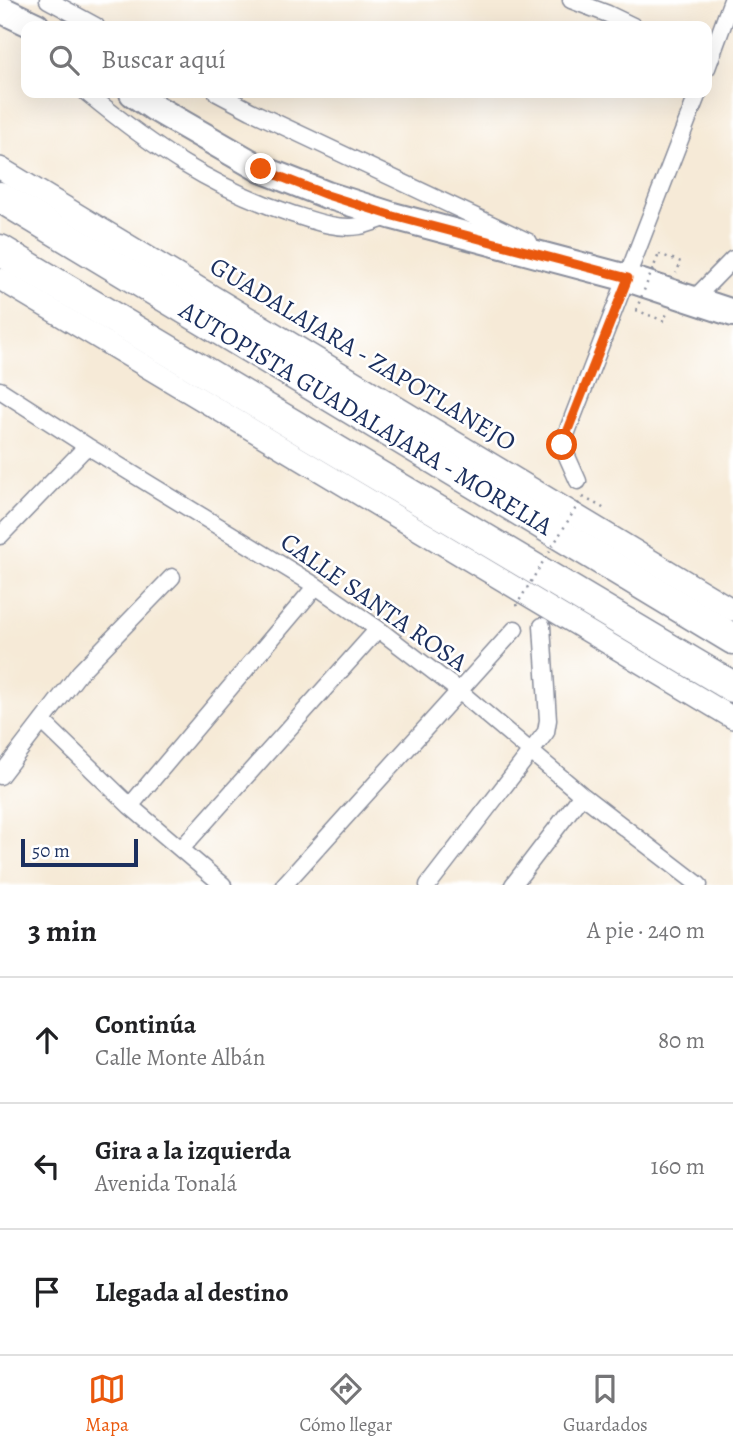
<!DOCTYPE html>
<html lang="es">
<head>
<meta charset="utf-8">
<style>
  :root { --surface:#fff; --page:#f6f6f6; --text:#202124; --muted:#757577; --line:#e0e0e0; --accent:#ea580c }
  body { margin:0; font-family:Alegreya,serif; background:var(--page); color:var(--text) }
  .scale { position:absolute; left:21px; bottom:18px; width:117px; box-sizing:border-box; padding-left:7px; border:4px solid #1b2f5e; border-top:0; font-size:19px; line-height:24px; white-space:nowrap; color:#1b2f5e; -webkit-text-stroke:5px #fff; paint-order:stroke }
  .stop { position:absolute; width:21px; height:21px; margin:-16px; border:5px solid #ea580c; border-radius:50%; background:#fff }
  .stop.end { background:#ea580c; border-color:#fff; box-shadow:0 2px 7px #0008 }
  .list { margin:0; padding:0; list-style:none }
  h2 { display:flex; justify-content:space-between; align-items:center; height:91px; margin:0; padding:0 28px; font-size:30px }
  h2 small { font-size:23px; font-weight:400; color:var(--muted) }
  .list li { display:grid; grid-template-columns:46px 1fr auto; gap:21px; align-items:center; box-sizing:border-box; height:126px; padding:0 28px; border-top:2px solid var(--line) }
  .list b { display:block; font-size:26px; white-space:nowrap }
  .list p { margin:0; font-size:23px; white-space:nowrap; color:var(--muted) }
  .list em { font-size:23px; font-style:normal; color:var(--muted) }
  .icon { flex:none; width:38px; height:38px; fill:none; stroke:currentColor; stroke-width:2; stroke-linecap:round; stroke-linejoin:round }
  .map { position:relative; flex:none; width:733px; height:885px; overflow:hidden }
  .search { position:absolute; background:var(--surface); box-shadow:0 7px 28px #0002; left:21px; right:21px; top:21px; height:77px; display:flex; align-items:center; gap:18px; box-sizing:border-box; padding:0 24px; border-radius:14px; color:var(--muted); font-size:26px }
  .sheet { height:469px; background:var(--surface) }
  nav { display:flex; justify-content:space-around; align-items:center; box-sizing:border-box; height:98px; border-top:2px solid var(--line); background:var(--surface); font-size:19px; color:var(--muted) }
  nav a { display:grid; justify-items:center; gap:4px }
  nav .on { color:var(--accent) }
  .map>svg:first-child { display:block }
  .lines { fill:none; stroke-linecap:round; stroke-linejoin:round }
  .minor-casing { stroke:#888c9a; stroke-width:19 }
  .tertiary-casing { stroke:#888c9a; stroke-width:24 }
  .primary-casing { stroke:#888c9a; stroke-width:30 }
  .motorway-casing { stroke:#888c9a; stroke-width:33 }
  .path { stroke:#888c9a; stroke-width:2.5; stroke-dasharray:2 5; stroke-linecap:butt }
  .minor { stroke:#fff; stroke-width:16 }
  .tertiary { stroke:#fff; stroke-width:21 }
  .primary { stroke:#fff; stroke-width:26 }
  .motorway { stroke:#fff; stroke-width:30 }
  .path-bridge { stroke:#888c9a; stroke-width:2.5; stroke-dasharray:2 5; stroke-linecap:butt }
  .route { stroke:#ea580c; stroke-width:9 }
  .labels { text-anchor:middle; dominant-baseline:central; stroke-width:5; stroke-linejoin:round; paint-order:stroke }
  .street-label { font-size:26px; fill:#1b2f5e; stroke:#fff }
</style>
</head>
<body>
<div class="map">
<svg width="733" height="885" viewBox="0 0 733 885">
  <rect width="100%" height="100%" fill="#fff"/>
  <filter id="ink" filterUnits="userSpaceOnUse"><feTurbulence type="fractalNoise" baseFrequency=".0143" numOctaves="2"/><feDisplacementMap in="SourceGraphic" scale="14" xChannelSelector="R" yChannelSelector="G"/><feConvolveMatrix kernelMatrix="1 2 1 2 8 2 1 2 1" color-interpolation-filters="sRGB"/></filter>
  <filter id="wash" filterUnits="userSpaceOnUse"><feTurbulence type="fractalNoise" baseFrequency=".00686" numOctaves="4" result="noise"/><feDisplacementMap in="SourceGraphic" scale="28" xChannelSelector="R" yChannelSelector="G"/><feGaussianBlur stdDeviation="1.57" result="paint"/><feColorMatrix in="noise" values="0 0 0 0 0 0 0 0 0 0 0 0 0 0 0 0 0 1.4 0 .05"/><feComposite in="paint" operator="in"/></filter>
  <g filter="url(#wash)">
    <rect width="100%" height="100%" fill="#f6ead7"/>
  </g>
  <g filter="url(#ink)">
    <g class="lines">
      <g class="minor-casing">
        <path id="minor" d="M48 0 96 26
          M571 0 608 14 633 26
          M707 68 732 0
          M87 93C153 147 210 187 292 214 314 221 337 230 360 226 370 224 381 219 391 216
          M217 93 251 111 529 242
          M693 300 733 259
          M0 390 87 446 316 586 378 629 459 691 582 795 699 885
          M578 481 562 445 698 93
          M0 536 87 446
          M42 721 130 806 223 885
          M0 776 80 672 172 577
          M130 806 316 586
          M181 849 378 629
          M284 885 515 629
          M428 885 546 732 548 720 542 626
          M513 885 582 795"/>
      </g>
      <g class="tertiary-casing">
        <path id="tertiary" d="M0 168 733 610
          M0 279 733 718"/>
      </g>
      <g class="primary-casing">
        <path id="primary" d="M0 9 36 26
          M133 93 155 108 261 169 327 195 393 216 627 278 733 313"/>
      </g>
      <g class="motorway-casing">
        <path id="motorway" d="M0 197 733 639
          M0 250 733 687"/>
      </g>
      <path class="path" d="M659 254 681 262 676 273
        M636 310 664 321 667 313
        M583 497 605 509 603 511"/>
      <use href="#minor" class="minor"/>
      <use href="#tertiary" class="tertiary"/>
      <use href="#primary" class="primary"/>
      <use href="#motorway" class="motorway"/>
      <path class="path-bridge" d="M636 310 659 254
        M516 606 582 498"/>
    </g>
  </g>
  <g class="lines" filter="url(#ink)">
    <path class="route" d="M261 169 327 195 393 216 628 278 562 445"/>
  </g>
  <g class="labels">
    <g class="street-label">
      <text transform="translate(363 354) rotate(31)">GUADALAJARA - ZAPOTLANEJO</text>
      <text transform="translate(366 418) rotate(31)">AUTOPISTA GUADALAJARA - MORELIA</text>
      <text transform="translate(374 602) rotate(35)">CALLE SANTA ROSA</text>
    </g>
  </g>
</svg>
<div class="scale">50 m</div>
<div class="stop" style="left:562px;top:445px"></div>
<div class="stop end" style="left:261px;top:169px"></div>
<div class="search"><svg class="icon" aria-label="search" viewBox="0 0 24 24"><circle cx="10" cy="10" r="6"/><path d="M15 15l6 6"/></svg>Buscar aquí</div>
</div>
<section class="sheet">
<h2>3 min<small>A pie · 240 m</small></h2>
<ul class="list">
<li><svg class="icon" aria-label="ahead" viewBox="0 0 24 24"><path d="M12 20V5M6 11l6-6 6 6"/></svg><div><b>Continúa</b><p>Calle Monte Albán</p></div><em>80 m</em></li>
<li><svg class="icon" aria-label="left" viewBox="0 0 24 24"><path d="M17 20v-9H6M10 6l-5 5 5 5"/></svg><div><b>Gira a la izquierda</b><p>Avenida Tonalá</p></div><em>160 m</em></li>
<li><svg class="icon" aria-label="arrive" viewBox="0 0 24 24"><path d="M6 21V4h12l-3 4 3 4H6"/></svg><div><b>Llegada al destino</b></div></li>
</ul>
</section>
<nav>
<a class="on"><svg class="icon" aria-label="map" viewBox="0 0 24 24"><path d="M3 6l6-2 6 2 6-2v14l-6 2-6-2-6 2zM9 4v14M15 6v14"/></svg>Mapa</a>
<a><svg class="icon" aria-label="directions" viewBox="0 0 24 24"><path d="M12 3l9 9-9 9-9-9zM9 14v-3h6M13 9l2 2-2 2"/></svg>Cómo llegar</a>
<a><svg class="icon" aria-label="saved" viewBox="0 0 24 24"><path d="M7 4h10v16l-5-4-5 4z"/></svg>Guardados</a>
</nav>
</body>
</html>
